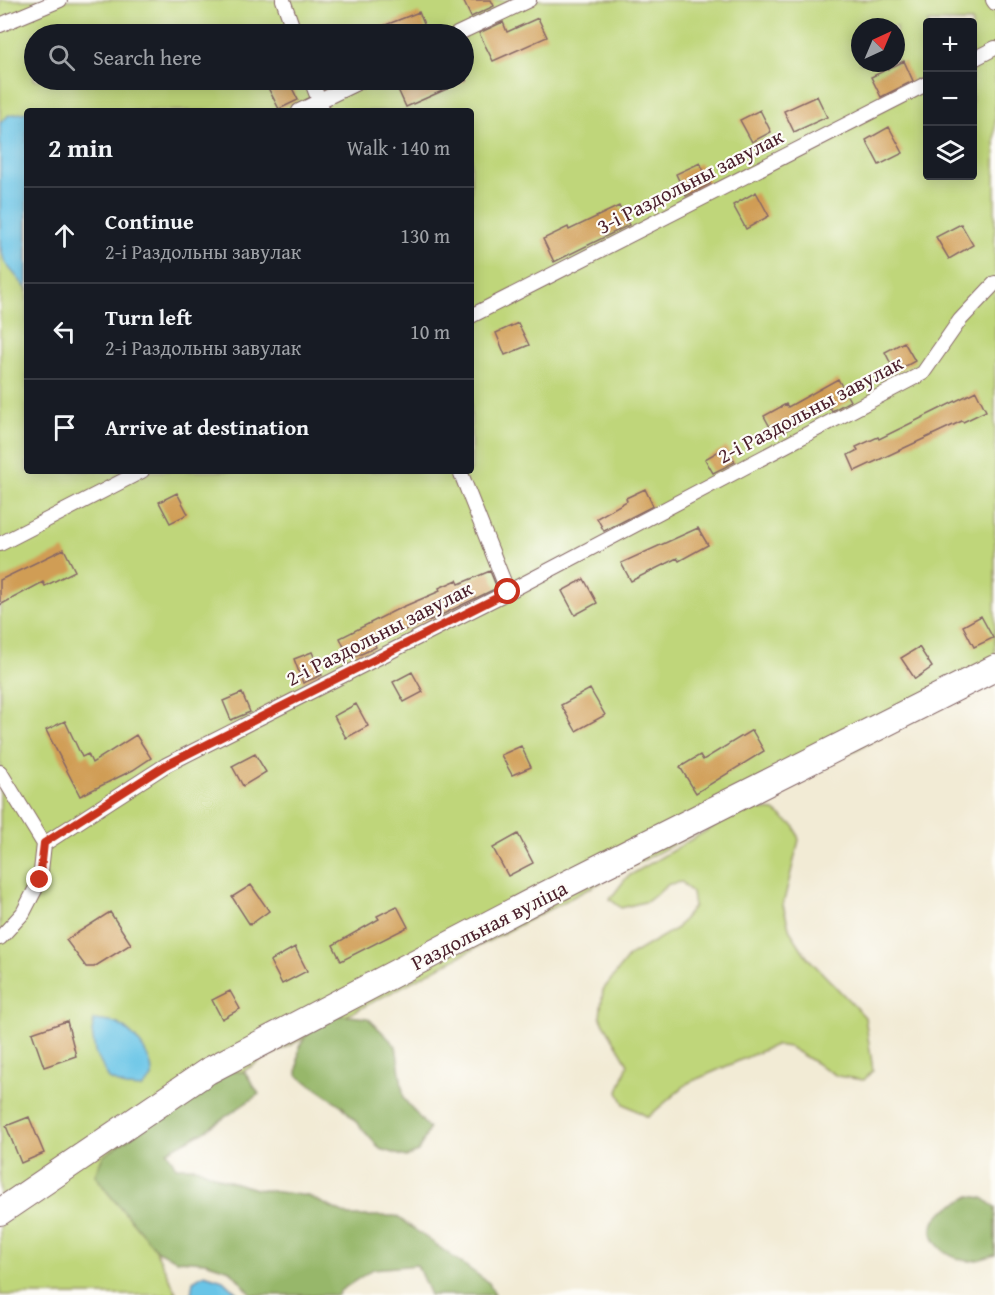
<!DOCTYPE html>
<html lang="en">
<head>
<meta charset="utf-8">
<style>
  :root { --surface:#171b24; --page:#242831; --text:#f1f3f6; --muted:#9ea1a6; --line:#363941 }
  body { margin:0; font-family:"Gentium Book Plus",serif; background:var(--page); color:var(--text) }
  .controls { position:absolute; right:18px; top:18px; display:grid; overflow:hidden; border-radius:6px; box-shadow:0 3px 15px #0003 }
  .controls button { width:54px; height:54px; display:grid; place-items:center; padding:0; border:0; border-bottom:2px solid var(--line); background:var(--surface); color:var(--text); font:30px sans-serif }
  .compass { position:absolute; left:851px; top:18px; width:54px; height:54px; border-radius:50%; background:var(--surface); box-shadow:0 3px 15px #0003; rotate:44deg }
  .stop { position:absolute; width:18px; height:18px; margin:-14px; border:4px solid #c8321e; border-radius:50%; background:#fff }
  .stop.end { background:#c8321e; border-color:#fff; box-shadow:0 2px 6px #0008 }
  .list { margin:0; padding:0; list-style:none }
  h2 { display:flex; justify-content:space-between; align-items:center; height:78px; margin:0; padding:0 24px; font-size:26px }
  h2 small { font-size:20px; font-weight:400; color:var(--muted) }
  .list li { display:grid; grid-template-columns:39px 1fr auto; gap:18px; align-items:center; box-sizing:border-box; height:96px; padding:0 24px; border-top:2px solid var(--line) }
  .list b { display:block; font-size:22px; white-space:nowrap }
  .list p { margin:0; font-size:20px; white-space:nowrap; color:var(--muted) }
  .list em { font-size:20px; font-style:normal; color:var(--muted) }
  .icon { flex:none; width:33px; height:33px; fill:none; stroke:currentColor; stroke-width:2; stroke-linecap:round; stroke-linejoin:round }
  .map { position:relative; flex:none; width:995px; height:1295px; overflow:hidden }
  .search { position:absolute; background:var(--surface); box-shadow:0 3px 15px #0003; left:24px; top:24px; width:450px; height:66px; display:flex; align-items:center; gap:15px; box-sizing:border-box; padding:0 21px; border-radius:33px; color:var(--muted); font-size:22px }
  .panel { position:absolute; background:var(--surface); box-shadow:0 3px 15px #0003; left:24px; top:108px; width:450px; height:366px; border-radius:6px }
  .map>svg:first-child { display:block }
  .green { fill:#bfd67a; stroke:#847a52; stroke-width:1.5; fill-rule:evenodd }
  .forest { fill:#97b76a; stroke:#706b4a; stroke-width:1.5 }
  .water { fill:#69c5e7; stroke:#5a7289; stroke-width:1.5 }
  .building { fill:#d09d55 }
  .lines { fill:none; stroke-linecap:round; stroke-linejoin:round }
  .service-casing { stroke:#856666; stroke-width:16 }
  .minor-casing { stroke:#856666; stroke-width:28 }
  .service { stroke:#fff; stroke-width:14 }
  .minor { stroke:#fff; stroke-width:26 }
  .route { stroke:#c8321e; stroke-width:8 }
  .labels { text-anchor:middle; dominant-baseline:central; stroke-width:4.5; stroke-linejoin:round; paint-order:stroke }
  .street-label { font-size:21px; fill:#4a1f2b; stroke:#fdfcf7 }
</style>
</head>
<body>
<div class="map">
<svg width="995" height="1295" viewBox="0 0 995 1295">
  <rect width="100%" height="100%" fill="#fdfcf7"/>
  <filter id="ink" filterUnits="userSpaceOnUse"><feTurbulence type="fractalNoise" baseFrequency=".0167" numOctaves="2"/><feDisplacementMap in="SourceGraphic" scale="12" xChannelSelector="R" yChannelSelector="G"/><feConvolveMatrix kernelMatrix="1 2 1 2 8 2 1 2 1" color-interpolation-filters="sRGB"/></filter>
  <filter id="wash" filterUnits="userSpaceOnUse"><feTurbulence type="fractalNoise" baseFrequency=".008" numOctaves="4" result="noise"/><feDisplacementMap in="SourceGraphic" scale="24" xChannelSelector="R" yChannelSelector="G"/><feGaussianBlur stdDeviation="1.35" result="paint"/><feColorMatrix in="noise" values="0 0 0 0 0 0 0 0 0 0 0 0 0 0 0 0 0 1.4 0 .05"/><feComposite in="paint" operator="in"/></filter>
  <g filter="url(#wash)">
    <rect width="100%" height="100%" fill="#f2ebd5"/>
    <path class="green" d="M0 0H995V679L825 765 260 1061 108 1154 176 1292 173 1295H0ZM928 22H972V176H928ZM860 27H896V63H860ZM34 34H464V80H34ZM27 111H471V471H27Z
      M747 808 774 811 795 827 799 840 783 905 790 931 807 957 865 1017 873 1070 864 1080 837 1076 789 1047 775 1045 688 1083 648 1117 624 1104 618 1092 628 1064 600 1017 603 990 629 956 677 928 694 906 692 893 682 882 669 884 648 901 621 908 610 899 627 877 735 814Z"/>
    <path class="forest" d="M339 1015 368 1018 396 1046 404 1099 429 1129 418 1152 406 1157 380 1149 342 1106 297 1075 299 1047 313 1024Z
      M229 1071 245 1072 259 1094 203 1132 167 1151 176 1167H196L222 1179 256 1189 308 1196 349 1216H396L489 1283 495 1295H430L417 1265 373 1269 340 1291 338 1295H252L230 1270 205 1262 177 1260 157 1251 108 1193 95 1175 103 1156Z
      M970 1196 983 1198 995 1208V1255C987 1257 975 1262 967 1261 946 1257 921 1239 938 1216 945 1208 960 1202 970 1196Z"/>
    <path class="water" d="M27 112V289L5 263 0 246V123L9 115Z
      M94 1020C101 1021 111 1021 118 1024 135 1034 154 1057 152 1078L142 1088 126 1087 109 1079 95 1052 92 1032Z
      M204 1274 223 1280 239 1295H191L193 1281Z"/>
    <g id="blocks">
      <path class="building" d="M463 0H491L494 6 471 17Z
        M419 12 428 34H365V33Z
        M538 18 547 37 493 61 479 33 503 22 507 32Z
        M904 61 913 81 881 97 871 77Z
        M264 80H288L298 100 279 109Z
        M408 80H467L406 107 396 85Z
        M817 96 827 117 794 132 784 111Z
        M760 110 771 132 752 142 740 120Z
        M889 127 903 153 879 165 866 140Z
        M700 163 710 184 686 196 676 174Z
        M756 192 769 216 746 229 733 205Z
        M619 206 629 225 554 262 543 239 568 227 569 230Z
        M961 224 973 245 949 259 936 237Z
        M518 323 529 345 505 355 496 333Z
        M904 342 915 361 895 372 885 352Z
        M838 379 850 401 832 411 830 407 775 436 764 416 786 404 788 407Z
        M976 391 986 411 963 422 962 421 855 471 848 455 858 450 856 447 878 437 879 439Z
        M726 447 735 462 713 473 705 459Z
        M645 489 653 506 604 531 597 518 627 501 626 498Z
        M177 493 188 514 170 523 159 502Z
        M698 528 708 545 679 561 677 558 631 581 621 563Z
        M64 549 75 571 45 586 43 582 0 605V580Z
        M490 571 497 588 433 619 374 642 376 647 357 656 354 650 347 653 340 638 398 609 440 591 439 588 457 580 459 584Z
        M584 579 597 603 575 615 562 591Z
        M981 616 993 638 974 647 963 626Z
        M919 647 932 667 915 679 901 658Z
        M312 652 322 675 303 683 294 659Z
        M412 672 423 692 404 702 393 682Z
        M590 689 605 715 576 731 561 705Z
        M242 693 250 712 231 720 223 701Z
        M356 704 368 726 346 738 334 716Z
        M65 721 82 757 88 754 92 763 136 735 151 758 133 770 80 796 46 730Z
        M752 730 764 751 696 793 680 767 700 755 703 760Z
        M521 746 531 767 512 775 501 755Z
        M255 754 266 772 243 786 232 766Z
        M518 834 533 863 508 876 493 848Z
        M251 885 269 911 250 925 232 897Z
        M397 906 408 927 341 961 333 945 379 919 377 916Z
        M110 912 131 944 94 967H86L66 940Z
        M295 947 307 971 282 984 270 961Z
        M230 991 240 1009 222 1019 212 1000Z
        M67 1021 76 1056 44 1067 32 1033Z
        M29 1117 44 1153 21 1163 6 1126Z"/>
    </g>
  </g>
  <g filter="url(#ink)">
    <use href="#blocks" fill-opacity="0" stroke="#856666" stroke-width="1.5"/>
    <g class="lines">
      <g class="service-casing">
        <path id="service" d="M283 0 295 34
          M993 0 995 3
          M0 25 60 0
          M457 34 529 0
          M972 60 995 48
          M311 80 323 111
          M299 111 363 80
          M471 316 928 83
          M460 471 508 592
          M0 544 142 471
          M0 772 44 844
          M0 938 23 913 40 880 44 844 166 765 508 592 923 373 960 320 995 283"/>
      </g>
      <g class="minor-casing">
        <path id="minor" d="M0 1212 208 1071 537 899 995 668"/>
      </g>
      <use href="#service" class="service"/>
      <use href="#minor" class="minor"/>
    </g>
  </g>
  <g class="lines" filter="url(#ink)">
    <path class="route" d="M40 880 44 843 166 765 508 592"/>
  </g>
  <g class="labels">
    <g class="street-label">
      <text transform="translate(690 181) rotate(-27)">3-і Раздольны завулак</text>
      <text transform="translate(810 409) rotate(-28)">2-і Раздольны завулак</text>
      <text transform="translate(379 633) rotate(-27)">2-і Раздольны завулак</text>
      <text transform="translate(489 925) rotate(-27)">Раздольная вуліца</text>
    </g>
  </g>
</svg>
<div class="controls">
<button>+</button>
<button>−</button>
<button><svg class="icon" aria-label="layers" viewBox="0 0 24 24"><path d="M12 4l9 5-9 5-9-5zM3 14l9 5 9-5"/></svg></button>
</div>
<svg class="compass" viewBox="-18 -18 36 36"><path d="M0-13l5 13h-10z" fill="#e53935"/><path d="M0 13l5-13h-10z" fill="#9ea1a6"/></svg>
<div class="stop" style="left:508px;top:592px"></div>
<div class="stop end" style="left:40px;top:880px"></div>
<div class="search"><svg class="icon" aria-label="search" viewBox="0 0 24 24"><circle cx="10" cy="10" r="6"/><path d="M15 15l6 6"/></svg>Search here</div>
<section class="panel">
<h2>2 min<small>Walk · 140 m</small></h2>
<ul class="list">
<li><svg class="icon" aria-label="ahead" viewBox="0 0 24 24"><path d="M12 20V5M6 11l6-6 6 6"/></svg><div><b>Continue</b><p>2-і Раздольны завулак</p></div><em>130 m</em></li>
<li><svg class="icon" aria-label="left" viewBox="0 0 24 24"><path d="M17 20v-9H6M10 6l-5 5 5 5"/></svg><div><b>Turn left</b><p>2-і Раздольны завулак</p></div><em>10 m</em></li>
<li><svg class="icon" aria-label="arrive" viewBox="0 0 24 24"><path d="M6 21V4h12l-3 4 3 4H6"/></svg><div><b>Arrive at destination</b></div></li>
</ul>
</section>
</div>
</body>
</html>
